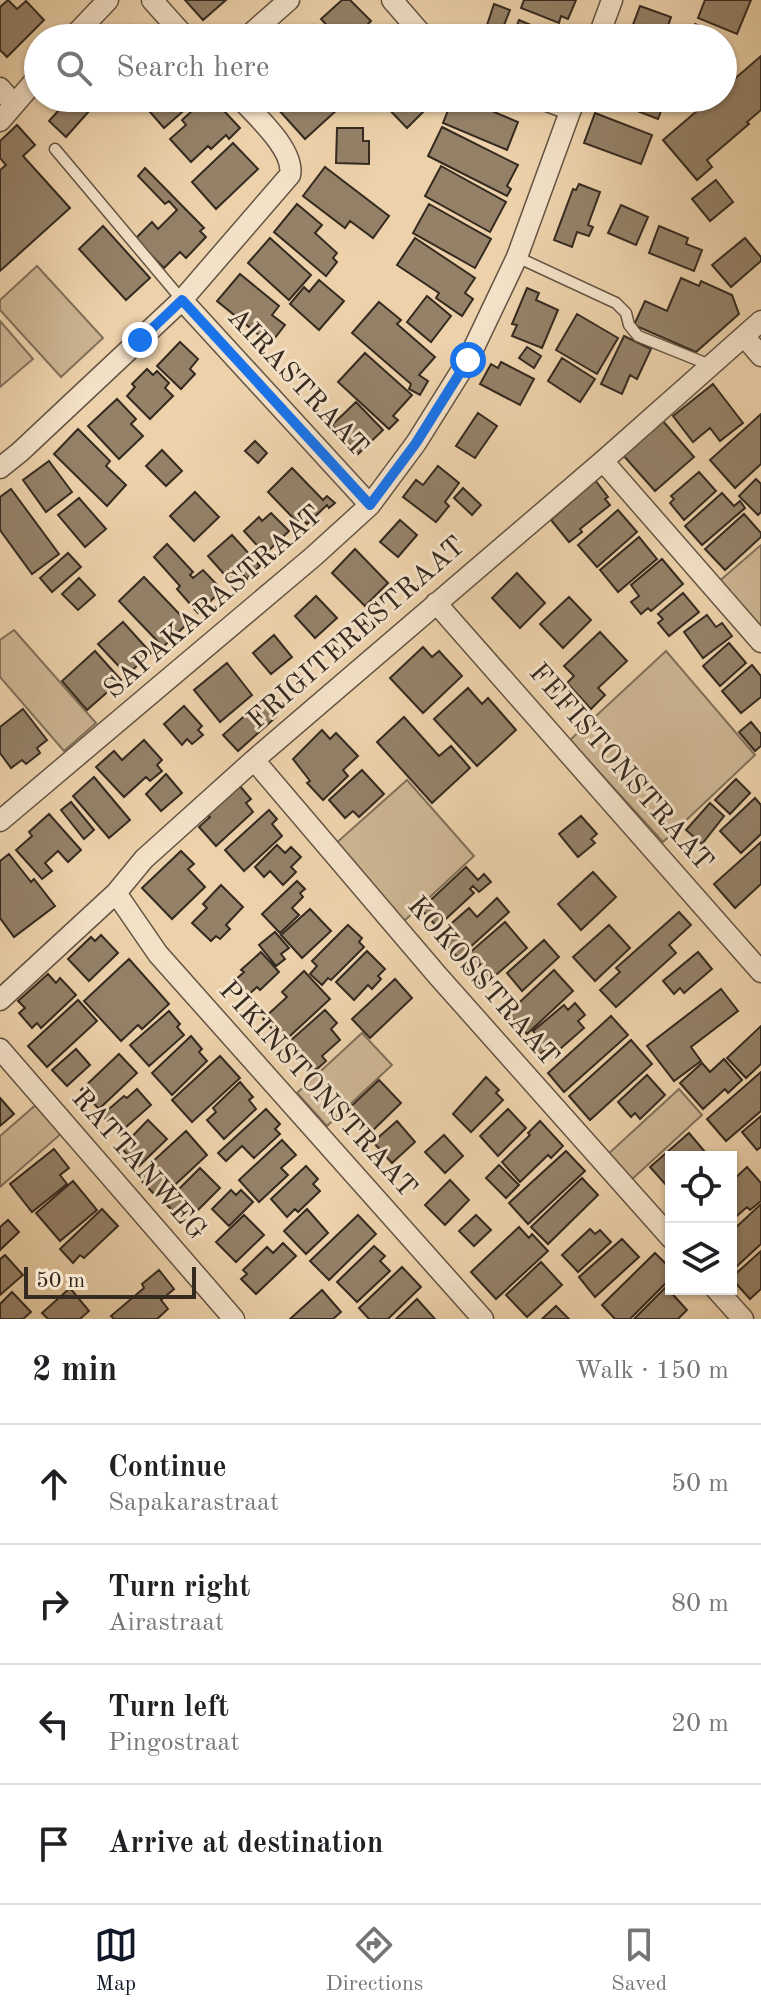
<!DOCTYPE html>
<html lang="en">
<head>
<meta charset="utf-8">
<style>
  :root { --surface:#fff; --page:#f2f2f2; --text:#202124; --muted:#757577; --line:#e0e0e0; --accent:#111827 }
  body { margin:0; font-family:"Old Standard TT",serif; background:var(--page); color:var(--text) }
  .controls { position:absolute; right:24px; bottom:24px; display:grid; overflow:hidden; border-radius:0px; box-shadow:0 2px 6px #0004 }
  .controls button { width:72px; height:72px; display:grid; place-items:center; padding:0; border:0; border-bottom:2px solid var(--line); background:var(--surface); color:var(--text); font:40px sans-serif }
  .scale { position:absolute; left:24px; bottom:20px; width:172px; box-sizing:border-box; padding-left:8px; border:4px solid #352a20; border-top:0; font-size:22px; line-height:28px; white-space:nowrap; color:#352a20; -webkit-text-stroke:6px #f3e1c8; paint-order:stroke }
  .stop { position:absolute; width:24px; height:24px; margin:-18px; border:6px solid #1a73e8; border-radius:50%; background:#fff }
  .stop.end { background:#1a73e8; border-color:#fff; box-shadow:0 2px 8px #0008 }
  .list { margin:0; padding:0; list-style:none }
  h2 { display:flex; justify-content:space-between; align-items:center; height:104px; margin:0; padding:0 32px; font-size:34px }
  h2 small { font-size:26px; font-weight:400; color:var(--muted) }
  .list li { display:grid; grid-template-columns:52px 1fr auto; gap:24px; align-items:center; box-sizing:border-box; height:120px; padding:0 32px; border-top:2px solid var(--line) }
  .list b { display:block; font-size:30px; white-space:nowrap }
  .list p { margin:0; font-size:26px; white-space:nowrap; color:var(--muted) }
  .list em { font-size:26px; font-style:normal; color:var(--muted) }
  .icon { flex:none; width:44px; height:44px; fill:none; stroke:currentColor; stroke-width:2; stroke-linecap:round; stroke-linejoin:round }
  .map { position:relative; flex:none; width:761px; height:1319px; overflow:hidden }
  .search { position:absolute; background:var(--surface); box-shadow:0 2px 6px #0004; left:24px; right:24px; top:24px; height:88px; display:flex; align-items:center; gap:20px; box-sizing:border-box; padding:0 28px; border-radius:44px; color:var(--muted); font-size:30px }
  .sheet { height:584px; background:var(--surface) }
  nav { display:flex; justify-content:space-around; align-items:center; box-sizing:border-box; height:112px; border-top:2px solid var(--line); background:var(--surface); font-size:22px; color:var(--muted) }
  nav a { display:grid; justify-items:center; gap:4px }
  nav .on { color:var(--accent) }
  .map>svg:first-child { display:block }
  .green { fill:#cdb593; stroke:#81705a; stroke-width:2 }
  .building { fill:#948168; stroke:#352a20; stroke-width:2 }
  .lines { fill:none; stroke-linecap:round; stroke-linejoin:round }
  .service-casing { stroke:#635442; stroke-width:13 }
  .minor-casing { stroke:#635442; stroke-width:23 }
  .service { stroke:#f3e1c8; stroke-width:10 }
  .minor { stroke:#f3e1c8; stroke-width:20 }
  .route { stroke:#1a73e8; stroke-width:10 }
  .labels { text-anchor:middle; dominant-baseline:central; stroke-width:6; stroke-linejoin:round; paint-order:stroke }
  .street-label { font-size:28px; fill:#352a20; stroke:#f3e1c8 }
</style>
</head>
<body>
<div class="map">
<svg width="761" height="1319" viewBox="0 0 761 1319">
  <rect width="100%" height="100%" fill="#ecd1aa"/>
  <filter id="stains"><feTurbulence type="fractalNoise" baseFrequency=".0025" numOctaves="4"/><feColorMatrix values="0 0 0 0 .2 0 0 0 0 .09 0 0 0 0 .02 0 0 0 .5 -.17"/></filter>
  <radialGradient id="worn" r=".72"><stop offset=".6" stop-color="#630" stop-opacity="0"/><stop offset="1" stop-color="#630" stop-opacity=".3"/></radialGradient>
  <path class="green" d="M37 266 103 338 61 377 0 310V300Z
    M0 321 33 359 0 387Z
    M761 545V631L717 583Z
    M14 630 96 723 64 751 0 677V640Z
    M666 651 755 755 663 842 570 740Z
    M407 780 474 856 402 923 334 845Z
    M362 1033 392 1065 327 1126 297 1093Z
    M679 1089 702 1115 630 1181 606 1156Z
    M38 1103 63 1132 0 1187V1136Z"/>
  <path class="building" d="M8 0 17 9 26 1 44 20 7 57 0 50V7Z
    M185 0H226L203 20Z
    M342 0H350L371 21 365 27 375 38H339L321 19Z
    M524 0H576L568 19 561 16 559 23 521 8Z
    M705 0H751L737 34 698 18Z
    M494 4 510 10 502 30 487 25Z
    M640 6 671 17 664 38H628Z
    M519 20 552 34 550 38H512Z
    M695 24 719 34 717 38H689Z
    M130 25 143 38H116Z
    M314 25 327 38H301Z
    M761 56V110L747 122 749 124 707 160 712 167 697 180 663 140 712 98H723V89Z
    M70 98H76L90 110 66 137 49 121Z
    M152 98H196L197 99 164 128 144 105Z
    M206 98H212L240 128 229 139 226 135 211 149 208 146 191 162 170 139 186 125 182 120Z
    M268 98H328L338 109 305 139Z
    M378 98H437L407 128Z
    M453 98 472 103 474 98 496 107 494 112 518 122 507 150 443 123Z
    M612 98H666L658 119 611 101Z
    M595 113 652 135 641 164 584 143Z
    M17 125 35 145 23 156 70 208 0 271V170L6 165 0 158V141Z
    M442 127 518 165 507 186 511 189 507 196 428 156Z
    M337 128H363V141H369V164L336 163Z
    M233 143 258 169 216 209 192 182Z
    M441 166 506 202 490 232 425 196Z
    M325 167 389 216 373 238 350 221 345 228 303 196Z
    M145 168 204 228 200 231 206 237 186 258 180 252 164 268 135 239 152 222 158 229 177 210 169 201 165 204 138 176Z
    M716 180 733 202 710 221 692 199Z
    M579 184 600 192 588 225 593 227 589 236 577 232 572 247 554 240 573 189 576 190Z
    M297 204 322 225 315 233 337 253 333 258 337 262 326 276 274 232Z
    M429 204 491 239 475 268 413 233Z
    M621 205 648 217 636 245 608 233Z
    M103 226 150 278 126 300 79 249Z
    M659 226 688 238 686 244 702 250 694 271 649 253Z
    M270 238 311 275 289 300 248 263Z
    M415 238 475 278 465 293 473 299 462 316 436 298 439 293 397 265Z
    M745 238 761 257V261L731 287 712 265Z
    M240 274 279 306 272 315 285 325 270 344 217 301Z
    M681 278 699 286 701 281 732 295 739 314 696 352 634 325 645 301 667 311Z
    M319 280 344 301 319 330 290 304 304 287 309 292Z
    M527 288 539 293 536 300 558 310 542 348 512 336 517 325 512 324Z
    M427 296 451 316 431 342 407 322Z
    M379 302 401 320 397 324 435 357 419 375 428 381 420 395 409 389 411 384 352 333Z
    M577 314 618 338 597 374 556 350Z
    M624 336 651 349 637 379 630 375 622 394 601 384Z
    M180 342 198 359 190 369 195 374 181 389 157 366Z
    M527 347 541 356 534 368 519 358Z
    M365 353 412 395 393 416 398 420 389 429 338 382Z
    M562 358 595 379 580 402 548 381Z
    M501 362 534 379 520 405 480 384 491 364 498 368Z
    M147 369 153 375 157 371 169 383 165 388 173 396 150 419 127 396 135 387 132 384Z
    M713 384 743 423 720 441 710 428 693 442 673 416Z
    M117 399 136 419 131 424 143 436 119 459 88 426Z
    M356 402 383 430 358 454 332 425Z
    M478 413 497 426 475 458 456 446Z
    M761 414V464L735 488 710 460Z
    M662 420 694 457 655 491 623 455Z
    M78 429 110 461 106 466 126 485 107 506 54 454Z
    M255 441 267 453 258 463 245 451Z
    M162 450 182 471 166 486 146 466Z
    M49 461 72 492 46 512 23 480Z
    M438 466 459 483 445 502 449 506 436 522 403 497 416 480 423 485Z
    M292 468 323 500 327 496 335 503 329 508 327 505 307 524 301 518 297 522 268 492Z
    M699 472 716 491 684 520 670 503 674 499 671 496Z
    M756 479 761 484V512L758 515 739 496Z
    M595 480 608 497 605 499 610 505 580 529 582 532 569 542 551 520Z
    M463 488 481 505 472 515 454 498Z
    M11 489 59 554 32 574 0 530V497Z
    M195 492 219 517 194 541 170 516Z
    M722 493 734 506 740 501 745 508 702 545 685 526Z
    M79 498 106 529 85 547 58 515Z
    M618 510 637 532 597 567 578 545Z
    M271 513 289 531 265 554 244 531 259 517 262 521Z
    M744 514 761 533V537L725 570 705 549Z
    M400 520 417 535 398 557 380 542Z
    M232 535 260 566 247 579 242 574 232 583 208 556Z
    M639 537 657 559 618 592 600 570Z
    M167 544 193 572 190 575 193 578 203 570 222 590 198 613 177 589 180 586 154 557Z
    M355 549 388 583 365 606 332 573Z
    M68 553 81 567 52 592 40 578Z
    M662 559 683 584 651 611 648 608 641 614 631 602 639 596 631 585Z
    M517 573 545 603 520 628 492 598Z
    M144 577 188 623 163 647 119 601Z
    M79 578 95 595 78 610 62 594Z
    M683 593 699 612 669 636 658 623 663 619 658 614Z
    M316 596 337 618 315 638 295 616Z
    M569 597 591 620 563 648 540 624Z
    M707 615 716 627 722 623 732 636 703 658 684 632Z
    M123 622 151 653 127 675 98 644Z
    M600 632 627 661 598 688 605 695 591 709 567 683 574 676 564 666Z
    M274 635 292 657 271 674 253 653Z
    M729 643 746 663 720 686 703 666Z
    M423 647 432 657 439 651 462 676 423 713 390 678Z
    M95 651 121 680 87 710 62 681Z
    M227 663 252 695 220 722 194 690Z
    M752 665 761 676V697L741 713 722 691Z
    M468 688 482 704 488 698 516 730 477 766 434 719Z
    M261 701 276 717 238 751 223 735Z
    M184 706 202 726 198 730 203 735 192 744 187 739 182 745 164 724Z
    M23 709 47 740 37 748 40 753 26 764 22 760 11 768 0 753V727Z
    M404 717 439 756 451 746 470 768 432 803 377 742Z
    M751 722 761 734V746L755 751 739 732Z
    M322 730 330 739 336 733 358 756 343 770 348 776 323 800 307 783 310 781 293 759Z
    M144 740 162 760 157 765 162 771 150 781 146 777 124 797 96 767 114 751 122 760Z
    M362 770 384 794 359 817 353 811 345 818 329 800Z
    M166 774 182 793 161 811 146 794Z
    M94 777 130 820 109 838 73 796Z
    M736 779 750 793 730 814 715 800Z
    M239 785 251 799 246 803 253 812 216 846 199 827 210 817 207 814Z
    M755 798 761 805V834L741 853 720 831Z
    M71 802 94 830 84 839 61 810Z
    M710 803 724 816 702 844 686 830Z
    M269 810 277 819 272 824 282 836 244 871 225 850Z
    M49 814 81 850 68 862 58 851 45 863 52 871 42 879 16 850 32 836 29 832Z
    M581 816 597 834 591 839 595 843 578 857 559 834Z
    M761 842V884L735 908 714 884Z
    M277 845 285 853 291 847 301 857 291 867 296 872 283 885 270 871 264 877 255 867Z
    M181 851 194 864 188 869 205 887 172 919 142 888Z
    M9 854 31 882 34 879 55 906 14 937 0 918V861Z
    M466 867 478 880 484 874 491 882 479 892 473 886 470 889 474 893 437 927 421 909Z
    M593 872 616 897 581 930 558 904Z
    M297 881 305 889 300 893 303 897 292 908 299 915 280 933 262 914Z
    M221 885 243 907 226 925 230 929 220 939 216 936 211 941 192 923 207 908 203 904Z
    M497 898 509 912 458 958 441 939 447 934 444 930 469 908 477 917Z
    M310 909 331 931 302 958 281 935Z
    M679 912 691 925 669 945 676 953 616 1007 600 990 620 972 616 968Z
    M505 922 527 948 482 987 460 961Z
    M348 925 362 938 359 942 364 947 331 980 328 978 322 985 310 974 317 966 312 961Z
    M609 925 630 948 595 981 573 957Z
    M275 932 289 948 281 954 285 959 276 966 259 945Z
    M101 935 118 953 89 981 68 959 91 937 95 941Z
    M544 940 559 957 522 991 507 973Z
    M367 951 385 969 378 976 381 979 372 989 368 985 354 1000 336 982Z
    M261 952 279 972 260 990 257 987 247 996 234 981 244 972 241 970Z
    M698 952 712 969 684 993 680 988 674 994 663 981Z
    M129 959 169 1004 142 1029 138 1025 121 1041 84 1001Z
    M554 970 573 991 527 1034 508 1013Z
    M304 971 330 999 279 1046 269 1036 274 1031 263 1019 287 997 282 992Z
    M48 974 56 983 60 978 76 995 41 1028 37 1023 32 1028 19 1013 25 1008 18 1001Z
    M395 979 412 998 370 1038 352 1019Z
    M721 989 738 1011 691 1047 701 1061 674 1081 647 1046Z
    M78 1000 97 1021 47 1067 28 1046Z
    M575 1003 585 1015 578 1021 584 1028 552 1056 547 1049 539 1055 529 1043 537 1036 533 1031 564 1005 568 1010Z
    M325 1010 337 1023 331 1029 340 1040 322 1056 326 1061 316 1070 290 1041Z
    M169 1011 180 1024 177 1027 184 1035 149 1066 130 1045Z
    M611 1016 628 1035 564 1092 548 1073Z
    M761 1026V1064L746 1078 727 1058Z
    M191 1036 202 1049 199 1052 207 1061 172 1095 152 1073Z
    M631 1040 652 1064 590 1120 569 1096Z
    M76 1049 90 1065 67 1086 52 1070Z
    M119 1054 137 1073 99 1109 81 1090Z
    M220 1056 240 1078 192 1122 172 1100Z
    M724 1059 742 1080 728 1093 725 1089 703 1109 680 1083 702 1063 710 1072Z
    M761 1072V1111L726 1141 707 1119Z
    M647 1075 665 1095 640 1119 635 1113 631 1117 618 1102Z
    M486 1077 499 1090 496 1093 503 1100 471 1132 453 1114Z
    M379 1080 401 1103 368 1135 345 1112Z
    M240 1082 253 1097 249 1100 256 1109 224 1139 207 1120 216 1112 213 1108Z
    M137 1089 151 1105 118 1134 102 1115 124 1096 127 1098Z
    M0 1098 14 1114 0 1126Z
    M266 1109 280 1124 275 1129 280 1134 254 1158 242 1146 226 1161 218 1153Z
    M508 1109 526 1128 498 1156 480 1136Z
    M761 1116V1147L757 1150 742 1132Z
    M148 1120 167 1139 139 1166 121 1148Z
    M397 1121 415 1142 392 1163 373 1142Z
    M540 1121 563 1146 551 1158 548 1155 520 1182 502 1162 530 1135 528 1133Z
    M186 1131 207 1155 163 1196 159 1191 155 1195 137 1176Z
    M689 1133 705 1152 699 1157H671V1181L666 1185 650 1167Z
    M444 1135 463 1156 445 1173 425 1152Z
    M282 1140 296 1155 281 1168 288 1175 259 1202 239 1180Z
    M54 1149 69 1168 60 1175 67 1184 32 1212 10 1184Z
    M566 1151 585 1171 528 1224 509 1203Z
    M499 1165 519 1185 506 1198 486 1178Z
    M306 1166 318 1179 313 1184 320 1191 298 1212 295 1209 287 1217 271 1199Z
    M747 1167 761 1183V1201L750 1210 747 1207 731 1221V1190L733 1189 731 1182Z
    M200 1168 220 1188 185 1223 165 1203Z
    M582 1178 598 1195 548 1244 531 1227Z
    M450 1180 469 1200 445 1225 425 1205Z
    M73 1181 97 1210 60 1241 36 1213Z
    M231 1190 236 1195 241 1190 253 1202 229 1226 212 1209Z
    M761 1204V1244L736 1267 731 1261V1232Z
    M102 1209 118 1226 84 1258 80 1255 73 1263 60 1249Z
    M307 1209 328 1233 306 1254 284 1231Z
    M244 1215 264 1235 236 1262 216 1242Z
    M358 1215 376 1234 329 1280 310 1261Z
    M476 1215 491 1230 474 1246 459 1231Z
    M8 1220 19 1232 0 1250V1227Z
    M519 1227 529 1238 532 1234 548 1251 496 1299 471 1272Z
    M590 1229 595 1234 600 1230 611 1242 578 1272 562 1255Z
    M622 1239 639 1257 595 1297 579 1277Z
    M283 1243 296 1256 256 1294 241 1279 247 1274 243 1270 267 1247 273 1253Z
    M374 1246 385 1256 380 1261 390 1271 357 1302 337 1282Z
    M761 1251V1289L750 1299 731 1278Z
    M655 1253 671 1269V1278L630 1319H615L602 1305Z
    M5 1255 23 1275 0 1295V1259Z
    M541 1262 562 1285 527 1317 506 1295Z
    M402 1267 421 1287 388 1319H369L359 1308Z
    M159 1270 174 1289 161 1300 168 1309 157 1319H114L111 1316 144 1288 142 1284Z
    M666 1287 687 1310 678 1319H634Z
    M70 1288 89 1311 80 1319H48L42 1313Z
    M322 1290 341 1312 333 1319H290Z
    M12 1292 31 1312 23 1319H0V1304Z
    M417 1299 435 1319H396Z
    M556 1306 569 1319H542Z"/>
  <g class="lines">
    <g class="service-casing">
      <path id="service" d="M55 149 182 300
        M517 257 616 303 626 313 629 325 638 336 710 365"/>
    </g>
    <g class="minor-casing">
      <path id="minor" d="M152 0 186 38
        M392 0 425 38
        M72 38 108 0
        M246 38 289 0
        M598 38 612 0
        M0 88 14 104
        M539 98 571 110
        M0 121 38 77
        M182 300 370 505
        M744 336 761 356
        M603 461 761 642
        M0 468 20 452 182 300 290 175C295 150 256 116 240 98
        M436 603 761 972
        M254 760 438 976 671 1238
        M0 821 314 556 370 505 416 443 468 360 517 257 575 98
        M116 893 158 954 483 1319
        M0 1000 116 893 144 859 254 760 603 461 761 321
        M0 1049 234 1319
        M716 1289 743 1319"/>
    </g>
    <use href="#service" class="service"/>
    <use href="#minor" class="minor"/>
  </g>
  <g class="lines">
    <path class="route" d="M140 340 182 300 370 505 416 443 468 360"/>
  </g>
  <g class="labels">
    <g class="street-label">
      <text transform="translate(297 383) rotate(47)">AIRASTRAAT</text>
      <text transform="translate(214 603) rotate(-41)">SAPAKARASTRAAT</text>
      <text transform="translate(357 634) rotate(-41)">FRIGITERESTRAAT</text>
      <text transform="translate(620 768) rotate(49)">FEFISTONSTRAAT</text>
      <text transform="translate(482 982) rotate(49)">KOKOSSTRAAT</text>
      <text transform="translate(317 1090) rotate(48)">PIKINSTONSTRAAT</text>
      <text transform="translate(138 1165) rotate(49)">RATTANWEG</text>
    </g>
  </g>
  <rect width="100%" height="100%" filter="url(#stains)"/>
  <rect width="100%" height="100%" fill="url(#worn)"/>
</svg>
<div class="controls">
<button><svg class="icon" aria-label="locate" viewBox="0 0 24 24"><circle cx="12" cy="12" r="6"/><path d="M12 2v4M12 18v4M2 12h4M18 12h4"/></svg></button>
<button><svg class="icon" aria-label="layers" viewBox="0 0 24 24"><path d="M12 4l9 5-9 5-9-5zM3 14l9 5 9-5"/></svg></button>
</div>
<div class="scale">50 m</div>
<div class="stop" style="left:468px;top:360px"></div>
<div class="stop end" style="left:140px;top:340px"></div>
<div class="search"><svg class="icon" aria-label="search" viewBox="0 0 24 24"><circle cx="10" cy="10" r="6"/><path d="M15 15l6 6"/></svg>Search here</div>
</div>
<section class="sheet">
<h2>2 min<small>Walk · 150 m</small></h2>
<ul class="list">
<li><svg class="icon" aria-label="ahead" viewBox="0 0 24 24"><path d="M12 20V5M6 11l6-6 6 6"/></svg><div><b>Continue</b><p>Sapakarastraat</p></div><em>50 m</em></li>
<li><svg class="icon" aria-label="right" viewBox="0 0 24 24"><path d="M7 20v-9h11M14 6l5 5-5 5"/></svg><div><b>Turn right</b><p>Airastraat</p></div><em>80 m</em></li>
<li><svg class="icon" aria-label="left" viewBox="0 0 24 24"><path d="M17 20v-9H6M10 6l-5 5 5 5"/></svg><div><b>Turn left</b><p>Pingostraat</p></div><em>20 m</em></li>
<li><svg class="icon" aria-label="arrive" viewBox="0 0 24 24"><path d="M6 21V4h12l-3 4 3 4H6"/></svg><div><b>Arrive at destination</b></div></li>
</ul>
</section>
<nav>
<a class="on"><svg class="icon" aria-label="map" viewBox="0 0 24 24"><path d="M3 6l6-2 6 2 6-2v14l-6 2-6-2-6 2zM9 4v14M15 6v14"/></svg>Map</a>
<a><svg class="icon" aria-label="directions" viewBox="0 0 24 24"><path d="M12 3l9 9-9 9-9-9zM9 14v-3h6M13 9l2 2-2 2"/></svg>Directions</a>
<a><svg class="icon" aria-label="saved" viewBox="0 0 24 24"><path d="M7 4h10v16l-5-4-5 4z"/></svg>Saved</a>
</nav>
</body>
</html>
